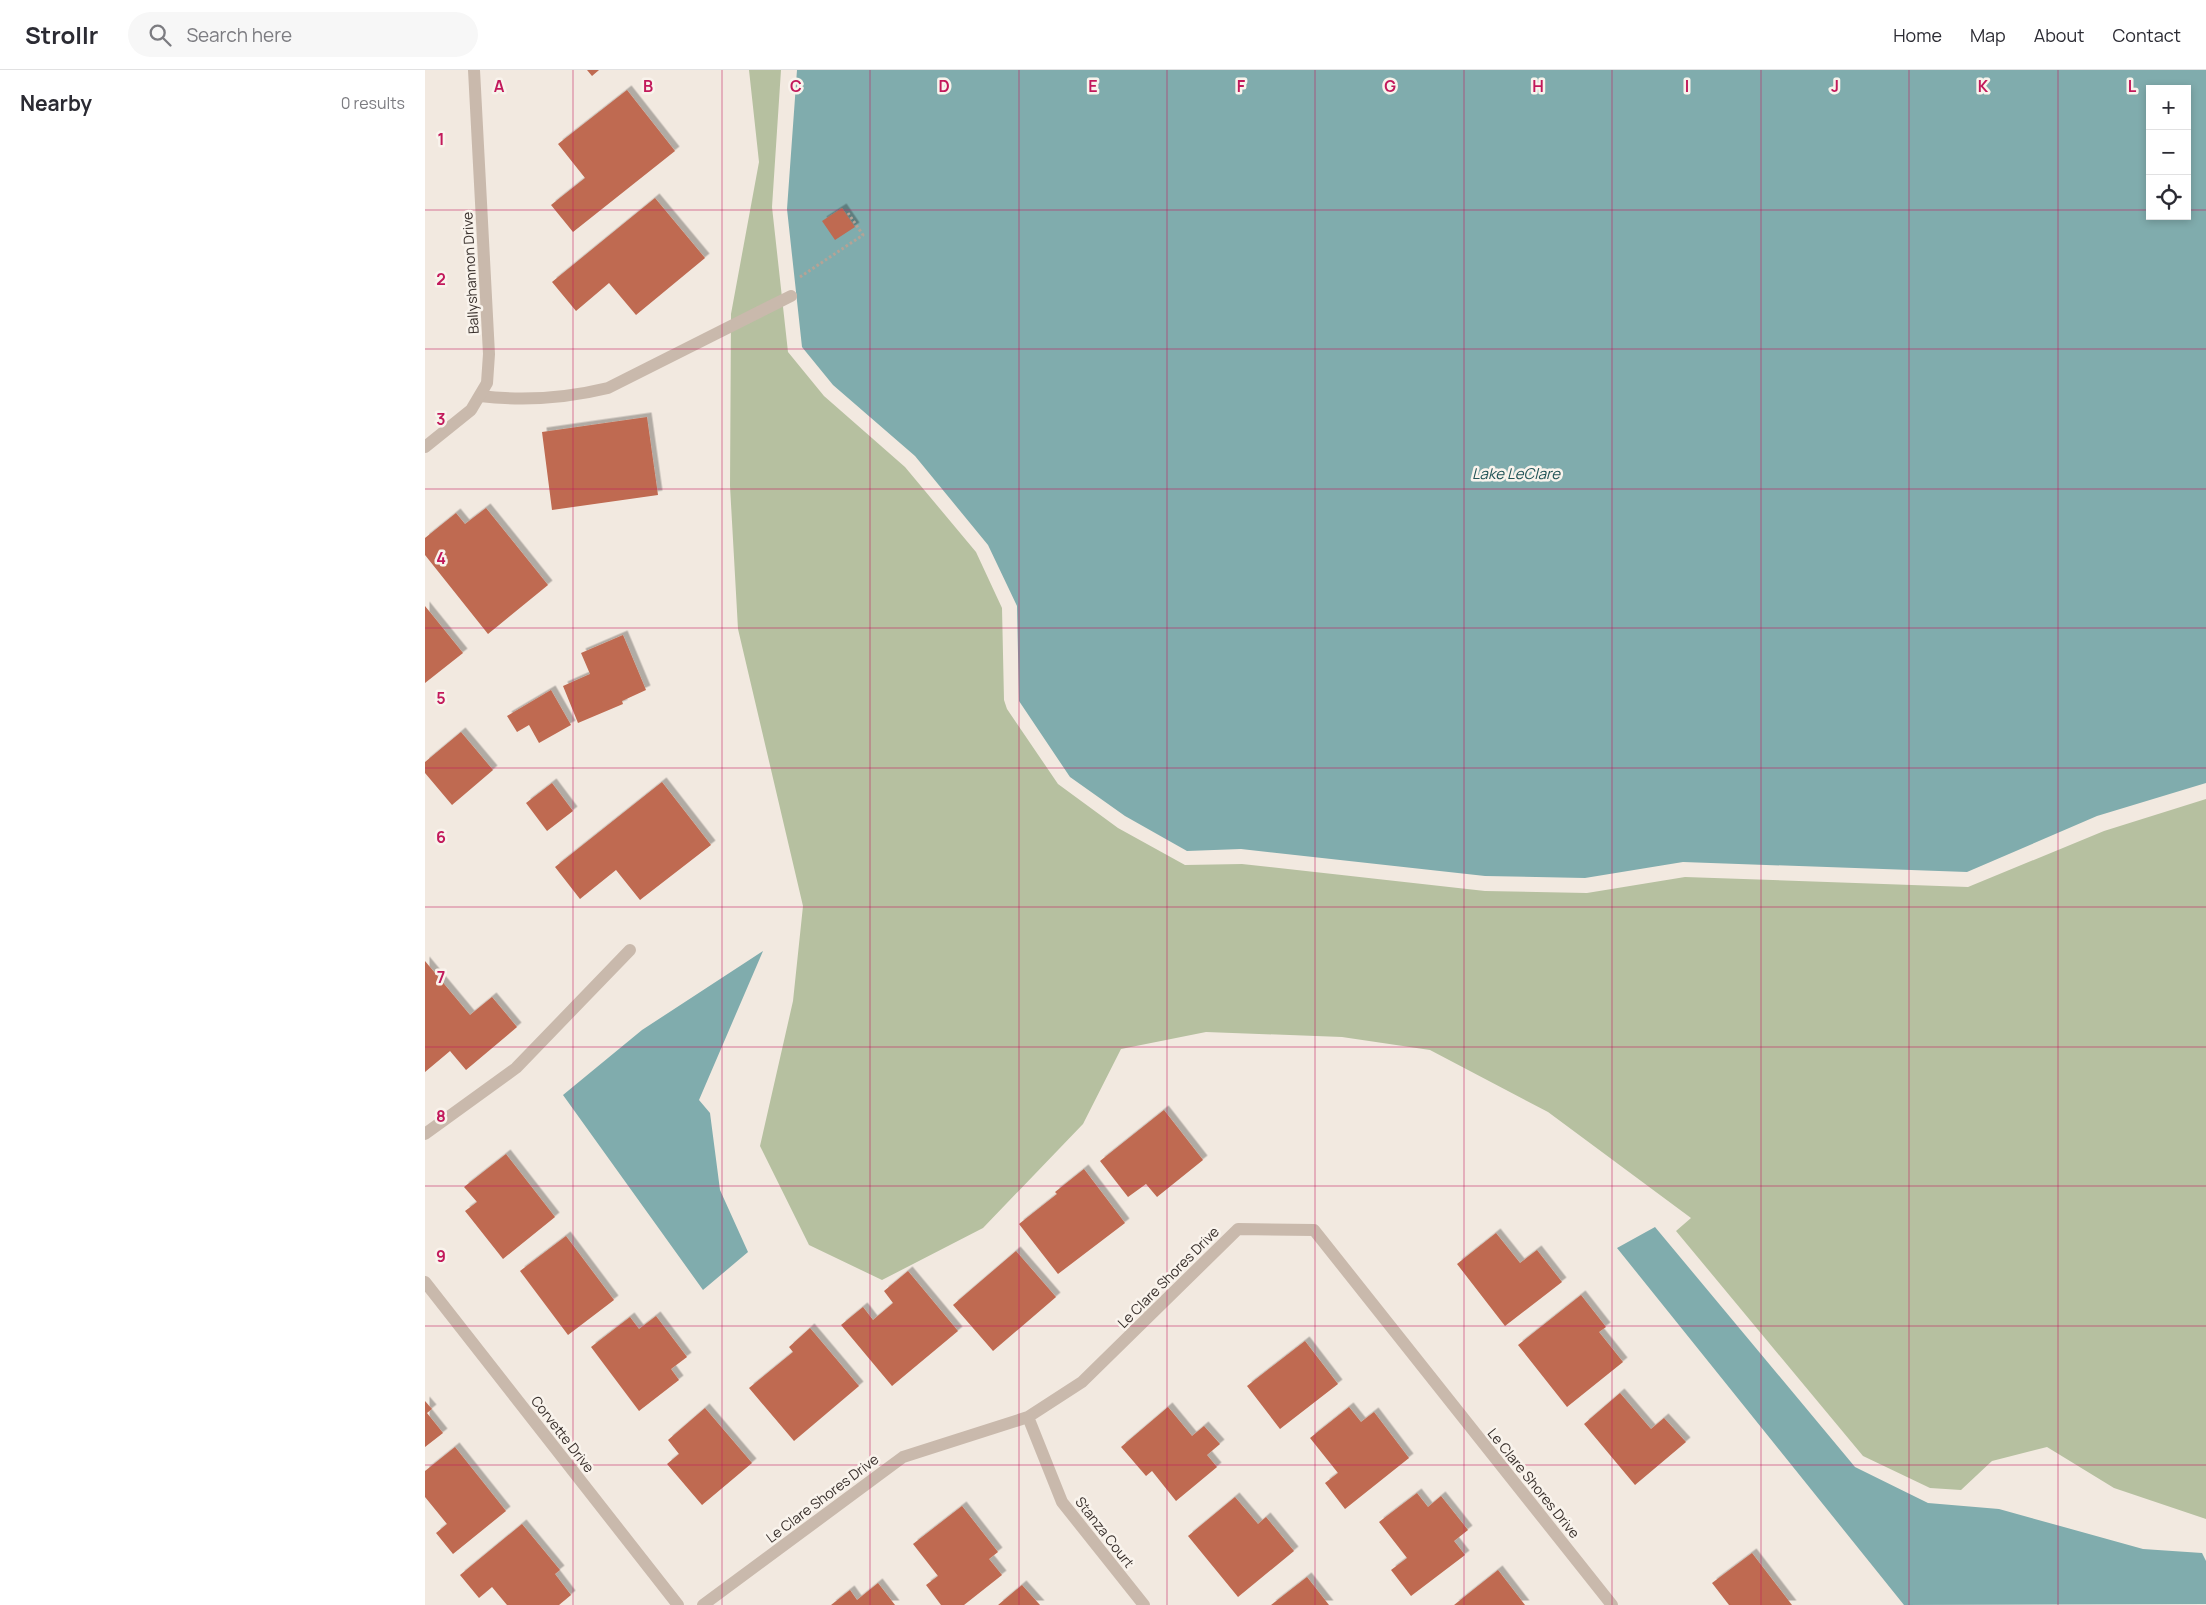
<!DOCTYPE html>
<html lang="en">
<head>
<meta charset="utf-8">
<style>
  :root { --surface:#fff; --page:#f7f7f7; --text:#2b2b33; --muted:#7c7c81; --line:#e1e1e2 }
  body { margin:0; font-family:Manrope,sans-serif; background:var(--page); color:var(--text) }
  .controls { position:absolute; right:15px; top:15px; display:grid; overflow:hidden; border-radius:0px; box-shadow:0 2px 8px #0003 }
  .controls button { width:45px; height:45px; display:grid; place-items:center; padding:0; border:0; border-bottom:1px solid var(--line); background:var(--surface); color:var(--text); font:25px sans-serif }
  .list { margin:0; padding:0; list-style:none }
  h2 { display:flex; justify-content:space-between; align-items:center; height:65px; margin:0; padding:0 20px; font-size:21px }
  h2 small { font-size:16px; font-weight:400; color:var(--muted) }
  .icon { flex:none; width:28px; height:28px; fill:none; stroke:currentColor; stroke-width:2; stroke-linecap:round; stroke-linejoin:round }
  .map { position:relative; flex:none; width:1781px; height:1535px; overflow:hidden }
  header { display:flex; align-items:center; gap:30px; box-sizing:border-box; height:70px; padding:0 25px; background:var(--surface); border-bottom:1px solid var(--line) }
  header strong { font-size:24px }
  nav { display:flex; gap:28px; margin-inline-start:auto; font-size:18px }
  .search { width:350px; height:45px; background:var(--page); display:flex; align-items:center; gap:12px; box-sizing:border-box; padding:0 18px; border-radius:28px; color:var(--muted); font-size:19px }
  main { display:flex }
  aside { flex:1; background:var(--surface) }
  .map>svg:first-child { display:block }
  .green { fill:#b6c0a0 }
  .water { fill:#80acad; fill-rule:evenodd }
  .building { fill:#bf6a51; filter:url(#shadow) }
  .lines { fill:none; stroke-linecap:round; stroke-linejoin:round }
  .path { stroke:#b5a396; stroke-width:3; stroke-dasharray:2.5 2.5; stroke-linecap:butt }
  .lane { stroke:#c9b9ac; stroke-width:12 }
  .street { stroke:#c9b9ac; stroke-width:12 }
  .grid { fill:none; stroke:#c2185b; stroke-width:1; stroke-opacity:0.55 }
  .labels { text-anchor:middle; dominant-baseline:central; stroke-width:5; stroke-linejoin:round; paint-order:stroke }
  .street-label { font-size:14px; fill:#382f2b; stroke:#f9f3ec }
  .water-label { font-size:15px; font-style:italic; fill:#225457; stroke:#f9f3ec }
  .grid-label { font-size:16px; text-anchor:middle; font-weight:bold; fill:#c2185b; stroke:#f9f3ec; stroke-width:5; stroke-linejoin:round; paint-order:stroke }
</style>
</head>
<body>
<header>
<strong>Strollr</strong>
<div class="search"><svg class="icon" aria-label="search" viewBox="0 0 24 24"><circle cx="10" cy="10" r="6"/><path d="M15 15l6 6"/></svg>Search here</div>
<nav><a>Home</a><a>Map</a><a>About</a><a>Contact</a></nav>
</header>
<main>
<aside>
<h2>Nearby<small>0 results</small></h2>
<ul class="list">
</ul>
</aside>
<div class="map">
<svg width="1781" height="1535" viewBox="0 0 1781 1535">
  <defs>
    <filter id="shadow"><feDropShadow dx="4.5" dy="-4.5" stdDeviation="0" flood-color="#0004"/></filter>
  </defs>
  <rect width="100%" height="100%" fill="#f2e9e0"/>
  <path class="green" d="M324 0H356L347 137 363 282 399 326 480 397 551 482 577 538 579 630 582 639 633 714 693 758 760 795 817 794 1060 821 1162 823 1260 807 1543 817 1679 761 1781 729V1449L1689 1418 1622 1377 1567 1391 1536 1420 1505 1418 1438 1386 1251 1161 1266 1148 1123 1042 1005 980 917 967 781 962 696 979 658 1054 558 1158 457 1210 384 1175 335 1076 368 931 378 836 313 559 305 416 306 244 334 92Z"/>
  <path class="water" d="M372 0H1781V713L1672 746 1542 802 1258 792 1160 808 1060 806 816 779 762 781 700 746 645 707 594 631 592 536 563 475 490 386 408 315 377 277 362 139ZM1725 19H1762V146H1725Z
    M338 881 274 1030 285 1043 295 1120 323 1182 278 1220 138 1025 217 960Z
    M1230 1157 1430 1397 1503 1433 1574 1439 1718 1479 1777 1483 1781 1491V1534L1479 1535 1192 1178Z"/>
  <path class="building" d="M162 0H174L167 6Z
    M202 20 250 81 148 162 126 135 160 108 133 74Z
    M230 128 280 188 211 245 184 213 151 241 127 212Z
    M417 138 430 157 410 170 397 151Z
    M222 347 233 425 127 440 117 362Z
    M61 438 123 515 63 564 0 485V468L31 443 40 454Z
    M0 536 38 583 0 613Z
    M198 565 221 620 197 631 198 634 153 653 138 616 165 604 156 583Z
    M126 620 146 655 114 673 104 655 92 662 82 646Z
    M36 662 68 700 27 735 0 703V692Z
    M237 712 286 775 215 830 191 800 155 829 130 797Z
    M127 713 148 741 122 761 101 733Z
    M0 891 45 945 67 927 92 957 41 1000 25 981 0 1002Z
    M739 1040 778 1090 732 1127 721 1114 703 1127 675 1091Z
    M81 1084 130 1147 78 1189 40 1141 52 1132 39 1117Z
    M659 1099 700 1153 633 1204 594 1154 632 1124 630 1122Z
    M1071 1163 1095 1193 1112 1180 1137 1212 1080 1256 1032 1194Z
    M141 1166 189 1230 143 1265 95 1201Z
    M591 1181 631 1227 568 1281 528 1235Z
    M483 1201 533 1261 467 1316 416 1255 438 1237 448 1250 468 1233 459 1221Z
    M1156 1225 1181 1257 1174 1262 1198 1292 1142 1337 1093 1275Z
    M231 1246 262 1287 246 1299 254 1310 214 1341 166 1277 205 1247 214 1259Z
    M385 1258 434 1316 369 1371 324 1318 368 1282 364 1277Z
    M880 1271 913 1314 855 1359 822 1316Z
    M1195 1323 1226 1359 1239 1348 1261 1372 1210 1415 1159 1354Z
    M0 1331 7 1339 2 1343 18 1363 0 1377Z
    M743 1337 767 1366 779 1356 795 1374 782 1385 792 1397 751 1431 727 1401 721 1406 696 1377Z
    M924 1337 936 1352 949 1342 984 1388 920 1439 900 1413 913 1403 885 1368Z
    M280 1338 327 1393 277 1435 242 1394 254 1384 243 1370Z
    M30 1377 81 1441 28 1484 11 1463 22 1454 0 1427V1401Z
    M992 1423 1003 1437 1016 1426 1043 1460 1029 1471 1040 1485 986 1526 966 1500 982 1488 954 1452Z
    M810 1427 833 1454 841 1447 869 1481 813 1527 763 1466Z
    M537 1436 573 1482 564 1489 577 1505 539 1535H516L501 1515 513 1506 488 1474Z
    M97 1454 135 1500 130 1504 146 1525 134 1535H82L67 1517 54 1528 35 1505Z
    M1327 1483 1367 1535H1304L1287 1513Z
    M1073 1500 1100 1535H1029Z
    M882 1507 904 1535H846Z
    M453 1513 470 1535H406L425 1520 432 1530Z
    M597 1515 615 1535H573Z"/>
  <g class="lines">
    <path class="path" d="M375 207 438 165 423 143"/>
    <path class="lane" d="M55 326C97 331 142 328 183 318L366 226
      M0 1064 91 998 205 880"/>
    <path class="street" d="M0 377 46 340 62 313 64 284 49 0
      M0 1212 253 1535
      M603 1347 637 1432 719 1535
      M278 1535 478 1387 603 1347 657 1312 813 1159 889 1160 1187 1535"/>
  </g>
  <path class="grid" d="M148 0V1535M297 0V1535M445 0V1535M594 0V1535M742 0V1535M890 0V1535M1039 0V1535M1187 0V1535M1336 0V1535M1484 0V1535M1633 0V1535M0 140H1725M1762 140H1781M0 279H1781M0 419H1781M0 558H1781M0 698H1781M0 837H1781M0 977H1781M0 1116H1781M0 1256H1781M0 1395H1781"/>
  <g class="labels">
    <g class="street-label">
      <text transform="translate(45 203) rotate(-93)">Ballyshannon Drive</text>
      <text transform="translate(743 1207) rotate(-45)">Le Clare Shores Drive</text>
      <text transform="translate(138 1364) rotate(52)">Corvette Drive</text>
      <text transform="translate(1109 1413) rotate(51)">Le Clare Shores Drive</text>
      <text transform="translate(397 1428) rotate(-37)">Le Clare Shores Drive</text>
      <text transform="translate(680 1462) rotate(52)">Stanza Court</text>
    </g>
    <g class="water-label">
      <text x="1091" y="403">Lake LeClare</text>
    </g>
  </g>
  <g class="grid-label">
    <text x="74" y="22">A</text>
    <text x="223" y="22">B</text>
    <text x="371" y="22">C</text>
    <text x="519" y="22">D</text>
    <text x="668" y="22">E</text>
    <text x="816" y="22">F</text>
    <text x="965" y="22">G</text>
    <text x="1113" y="22">H</text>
    <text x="1262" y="22">I</text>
    <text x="1410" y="22">J</text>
    <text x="1558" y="22">K</text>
    <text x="1707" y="22">L</text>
    <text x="16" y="75">1</text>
    <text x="16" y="215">2</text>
    <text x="16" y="355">3</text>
    <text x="16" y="494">4</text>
    <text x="16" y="634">5</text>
    <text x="16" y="773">6</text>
    <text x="16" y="913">7</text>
    <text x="16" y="1052">8</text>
    <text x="16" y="1192">9</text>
  </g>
</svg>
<div class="controls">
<button>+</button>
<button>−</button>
<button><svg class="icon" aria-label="locate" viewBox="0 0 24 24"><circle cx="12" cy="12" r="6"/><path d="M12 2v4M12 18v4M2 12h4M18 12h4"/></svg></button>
</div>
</div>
</main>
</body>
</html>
